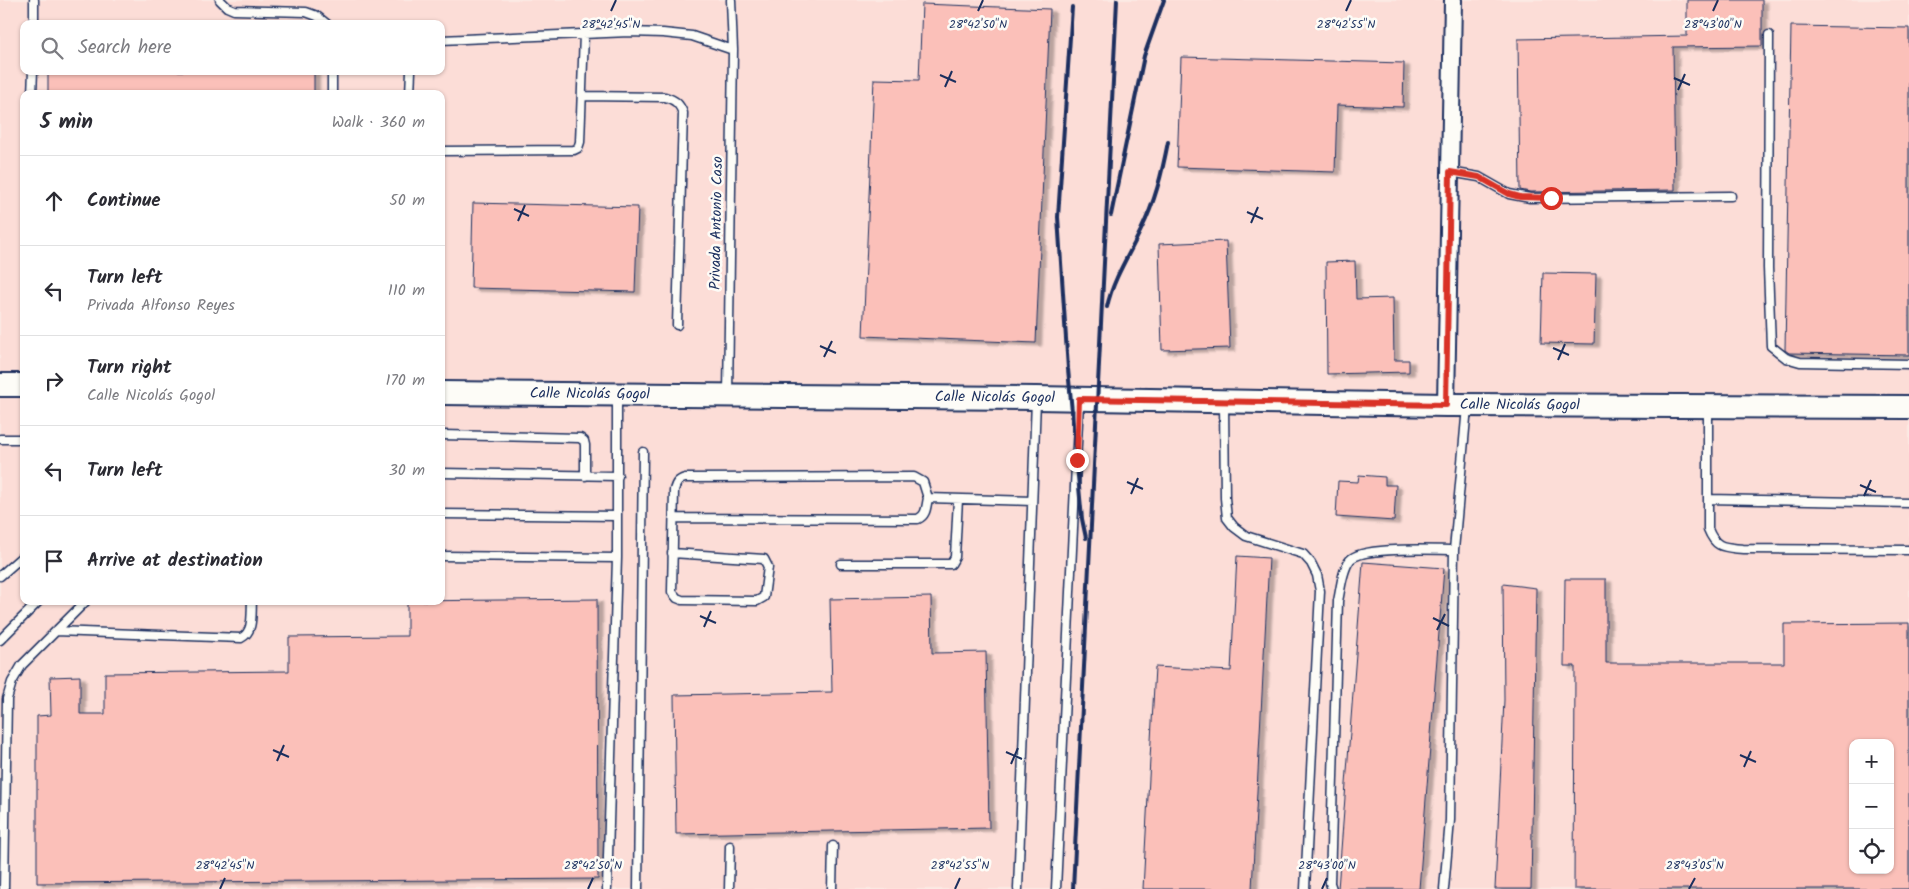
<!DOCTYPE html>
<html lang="en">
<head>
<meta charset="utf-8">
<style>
  :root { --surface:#fff; --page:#f2f2f3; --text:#2b2b33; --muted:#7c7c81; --line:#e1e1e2 }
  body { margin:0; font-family:Kalam,sans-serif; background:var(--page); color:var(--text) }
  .controls { position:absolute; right:15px; bottom:15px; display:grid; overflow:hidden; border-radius:10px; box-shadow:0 1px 4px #0004 }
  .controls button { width:45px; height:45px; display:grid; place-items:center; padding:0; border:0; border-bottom:1px solid var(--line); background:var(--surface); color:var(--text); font:25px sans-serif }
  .stop { position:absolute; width:15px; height:15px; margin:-11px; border:4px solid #d93025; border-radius:50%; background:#fff }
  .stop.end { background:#d93025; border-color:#fff; box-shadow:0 1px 5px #0008 }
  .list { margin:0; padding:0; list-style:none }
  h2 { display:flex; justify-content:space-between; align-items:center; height:65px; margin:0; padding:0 20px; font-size:21px }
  h2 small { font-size:16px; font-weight:400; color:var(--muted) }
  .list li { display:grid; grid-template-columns:32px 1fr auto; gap:15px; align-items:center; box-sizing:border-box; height:90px; padding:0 20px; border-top:1px solid var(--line) }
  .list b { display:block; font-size:19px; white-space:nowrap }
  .list p { margin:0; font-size:16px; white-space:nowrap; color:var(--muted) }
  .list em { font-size:16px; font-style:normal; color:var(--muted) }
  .icon { flex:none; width:28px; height:28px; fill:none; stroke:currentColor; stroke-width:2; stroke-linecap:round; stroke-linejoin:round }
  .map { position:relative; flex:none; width:1909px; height:889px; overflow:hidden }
  .search { position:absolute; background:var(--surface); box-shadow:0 1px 4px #0004; left:20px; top:20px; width:425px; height:55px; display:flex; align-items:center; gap:12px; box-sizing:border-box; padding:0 18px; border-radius:10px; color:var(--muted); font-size:19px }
  .panel { position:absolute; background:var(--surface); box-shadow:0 1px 4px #0004; left:20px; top:90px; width:425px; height:515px; border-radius:10px }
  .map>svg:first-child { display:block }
  .built { fill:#fcddd7; fill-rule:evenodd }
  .building { fill:#fbc0b9; stroke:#1b2f5e; fill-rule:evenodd; filter:url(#shadow) }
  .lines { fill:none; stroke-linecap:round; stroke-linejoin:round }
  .lane-casing { stroke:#1b2f5e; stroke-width:11 }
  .street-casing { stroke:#1b2f5e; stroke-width:20 }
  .secondary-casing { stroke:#1b2f5e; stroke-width:26 }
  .lane { stroke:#fdfcf7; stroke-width:8 }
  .street { stroke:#fdfcf7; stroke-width:16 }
  .secondary { stroke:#fdfcf7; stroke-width:22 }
  .rail { stroke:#1b2f5e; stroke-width:4 }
  .route { stroke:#d93025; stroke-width:6 }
  .ticks { fill:none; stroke:#1b2f5e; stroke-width:2 }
  .labels { text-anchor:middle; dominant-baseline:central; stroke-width:5; stroke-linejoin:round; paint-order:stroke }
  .street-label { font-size:15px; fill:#1b2f5e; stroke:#fdfcf7 }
  .ticks-label { font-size:12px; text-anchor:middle; fill:#1b2f5e; stroke:#fdfcf7; stroke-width:5; stroke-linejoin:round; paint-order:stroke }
</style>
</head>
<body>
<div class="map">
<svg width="1909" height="889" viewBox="0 0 1909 889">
  <defs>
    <filter id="shadow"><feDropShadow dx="5.5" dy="3" stdDeviation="1" flood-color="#0004"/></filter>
  </defs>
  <rect width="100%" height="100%" fill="#fceae4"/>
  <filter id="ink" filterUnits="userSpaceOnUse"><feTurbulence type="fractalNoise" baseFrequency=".02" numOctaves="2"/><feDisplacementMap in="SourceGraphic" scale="10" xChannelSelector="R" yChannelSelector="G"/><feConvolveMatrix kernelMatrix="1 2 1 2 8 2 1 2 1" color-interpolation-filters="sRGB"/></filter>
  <g filter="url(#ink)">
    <path class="built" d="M0 0H1909V889H0ZM24 24H441V71H24ZM24 94H441V601H24ZM1853 743H1890V870H1853Z"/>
    <path class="building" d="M1687 0H1762V46L1673 47 1675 190 1530 192 1520 190 1518 39 1687 36Z
      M922 4 1050 9 1036 343 863 336 874 79 919 80Z
      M1791 26 1909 28V355L1789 353 1785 350Z
      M1181 57 1404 63 1403 107 1337 105 1335 172 1177 167Z
      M48 71H314V94H48Z
      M473 203 638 207 635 292 471 288Z
      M1226 241 1230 348 1162 350 1159 244Z
      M1355 261 1356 299 1393 298 1394 360H1409V372L1327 374 1326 262Z
      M1543 273 1596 274 1594 344 1541 343Z
      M1359 475 1385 477V485H1396L1394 521 1336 517 1338 481 1358 482Z
      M1237 556 1269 558 1252 889H1143L1155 667 1231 671Z
      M1363 562 1444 568 1419 889H1338Z
      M1565 579H1606V663H1784V624L1909 623V889H1574L1575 666H1564ZM1853 743H1890V870H1853Z
      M1503 584 1536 588 1531 889H1495L1504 700Z
      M931 597 932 653 986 652 989 828 676 834 674 695 832 692 830 599Z
      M597 599 598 879 37 883V716L51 715 50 677 80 676V714H105V673L289 671V637L407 636V601Z"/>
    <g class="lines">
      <g class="lane-casing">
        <path id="lane" d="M220 0 227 7 234 10 306 12 317 16 327 24
          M34 24V0
          M1769 35 1768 268 1771 346 1786 358 1800 362 1909 364
          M441 40 629 32 663 33 692 36 733 50
          M32 94 33 71
          M332 94V71
          M410 94 411 71
          M582 96 665 97C675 100 679 103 683 113L677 325
          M441 151 574 150 578 148 580 142 584 34
          M1450 172 1479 177 1509 194 1530 198 1731 196
          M728 394 733 50 731 0
          M1224 404 1225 498 1227 518 1234 527 1246 536 1303 554 1311 563 1317 575 1320 591 1305 889
          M1708 408V529C1716 549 1724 547 1743 549L1909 550
          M441 435 580 438 584 441 585 445V476
          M0 439H24
          M441 473 618 476
          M1708 499 1909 503
          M441 514 617 516
          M674 518 918 519C927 515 926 506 928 498
          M672 553 764 559 768 567 764 597 757 601 682 600 677 598 672 592 674 490C676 483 678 480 685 478L914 477 923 482 928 498 1032 501
          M441 556 617 558
          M841 564H951L955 557 958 499
          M0 576 24 555
          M56 631 241 638C254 632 251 614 252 601
          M0 640 39 601
          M4 889 7 699 12 682 22 665 86 601
          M607 889 617 558V397
          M638 889 643 452
          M729 889 730 846
          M832 889 833 846
          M1018 889 1036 400
          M1056 889 1079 401
          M1332 889 1330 883 1338 601C1341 588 1342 570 1350 560 1362 546 1433 550 1454 550
          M1444 889 1450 820 1454 550 1467 407"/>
      </g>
      <g class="street-casing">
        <path id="street" d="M1446 405 1453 0"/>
      </g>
      <g class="secondary-casing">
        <g id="secondary">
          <path d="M0 385H24"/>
          <path id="s1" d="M441 393 1036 398 1446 405 1909 407"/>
        </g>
      </g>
      <use href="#lane" class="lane"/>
      <use href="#street" class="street"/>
      <use href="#secondary" class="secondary"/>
      <path class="rail" d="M1072 7 1058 217 1068 369 1082 519 1086 538
        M1111 215 1144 56 1164 0
        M1107 307C1113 279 1129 255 1141 230 1155 202 1162 173 1168 142
        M1073 889 1117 0"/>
    </g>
  </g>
  <g class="lines" filter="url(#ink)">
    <path class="route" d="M1077 460 1079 399 1446 405 1450 172 1479 177 1509 194 1520 197 1551 198"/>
  </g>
  <path class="ticks" d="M611 11 616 0M978 11 983 0M1346 11 1351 0M1713 11 1718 0M940 75 956 82M1674 78 1690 85M945 87 952 71M1678 90 1685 74M514 209 529 216M1247 212 1263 219M518 221 525 205M1251 223 1258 207M820 346 836 353M1553 348 1569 355M824 357 832 341M1558 360 1565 344M1127 482 1143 489M1860 485 1876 492M1131 494 1138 478M1864 496 1871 480M700 616 716 623M1433 618 1449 626M704 627 711 611M1437 630 1445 614M273 750 289 757M1006 752 1022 759M1740 755 1756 762M277 761 284 745M1011 764 1018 748M1744 767 1751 751M220 889 225 878M588 889 593 878M955 889 960 878M1322 889 1327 878M1689 889 1695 878"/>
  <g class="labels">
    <g class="street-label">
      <text transform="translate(717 223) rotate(-89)">Privada Antonio Caso</text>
      <text stroke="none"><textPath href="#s1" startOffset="149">Calle Nicolás Gogol</textPath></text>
      <text stroke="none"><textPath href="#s1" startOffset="554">Calle Nicolás Gogol</textPath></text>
      <text stroke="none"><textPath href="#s1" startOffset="1079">Calle Nicolás Gogol</textPath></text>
    </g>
  </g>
  <g class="ticks-label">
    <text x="611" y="28">28°42'45"N</text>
    <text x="978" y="28">28°42'50"N</text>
    <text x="1346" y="28">28°42'55"N</text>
    <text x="1713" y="28">28°43'00"N</text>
    <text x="225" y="869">28°42'45"N</text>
    <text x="593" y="869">28°42'50"N</text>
    <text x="960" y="869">28°42'55"N</text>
    <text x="1327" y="869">28°43'00"N</text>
    <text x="1695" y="869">28°43'05"N</text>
  </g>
</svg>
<div class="controls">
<button>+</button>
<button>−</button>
<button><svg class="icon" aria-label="locate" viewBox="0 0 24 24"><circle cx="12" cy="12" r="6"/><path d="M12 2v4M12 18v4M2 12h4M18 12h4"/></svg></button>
</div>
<div class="stop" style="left:1551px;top:198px"></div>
<div class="stop end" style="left:1077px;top:460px"></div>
<div class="search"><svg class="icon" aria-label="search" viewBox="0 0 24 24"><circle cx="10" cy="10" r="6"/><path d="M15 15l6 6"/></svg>Search here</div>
<section class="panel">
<h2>5 min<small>Walk · 360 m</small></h2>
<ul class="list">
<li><svg class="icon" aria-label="ahead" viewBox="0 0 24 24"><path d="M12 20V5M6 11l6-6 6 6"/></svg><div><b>Continue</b></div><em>50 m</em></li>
<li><svg class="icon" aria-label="left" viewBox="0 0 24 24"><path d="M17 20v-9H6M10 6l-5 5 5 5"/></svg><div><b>Turn left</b><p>Privada Alfonso Reyes</p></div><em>110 m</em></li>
<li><svg class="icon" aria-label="right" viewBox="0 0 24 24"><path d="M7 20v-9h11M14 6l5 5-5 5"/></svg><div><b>Turn right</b><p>Calle Nicolás Gogol</p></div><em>170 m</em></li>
<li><svg class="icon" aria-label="left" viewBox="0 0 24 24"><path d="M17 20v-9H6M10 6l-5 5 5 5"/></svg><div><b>Turn left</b></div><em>30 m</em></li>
<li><svg class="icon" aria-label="arrive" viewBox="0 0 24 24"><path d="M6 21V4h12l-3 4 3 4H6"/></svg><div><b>Arrive at destination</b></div></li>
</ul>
</section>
</div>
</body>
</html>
